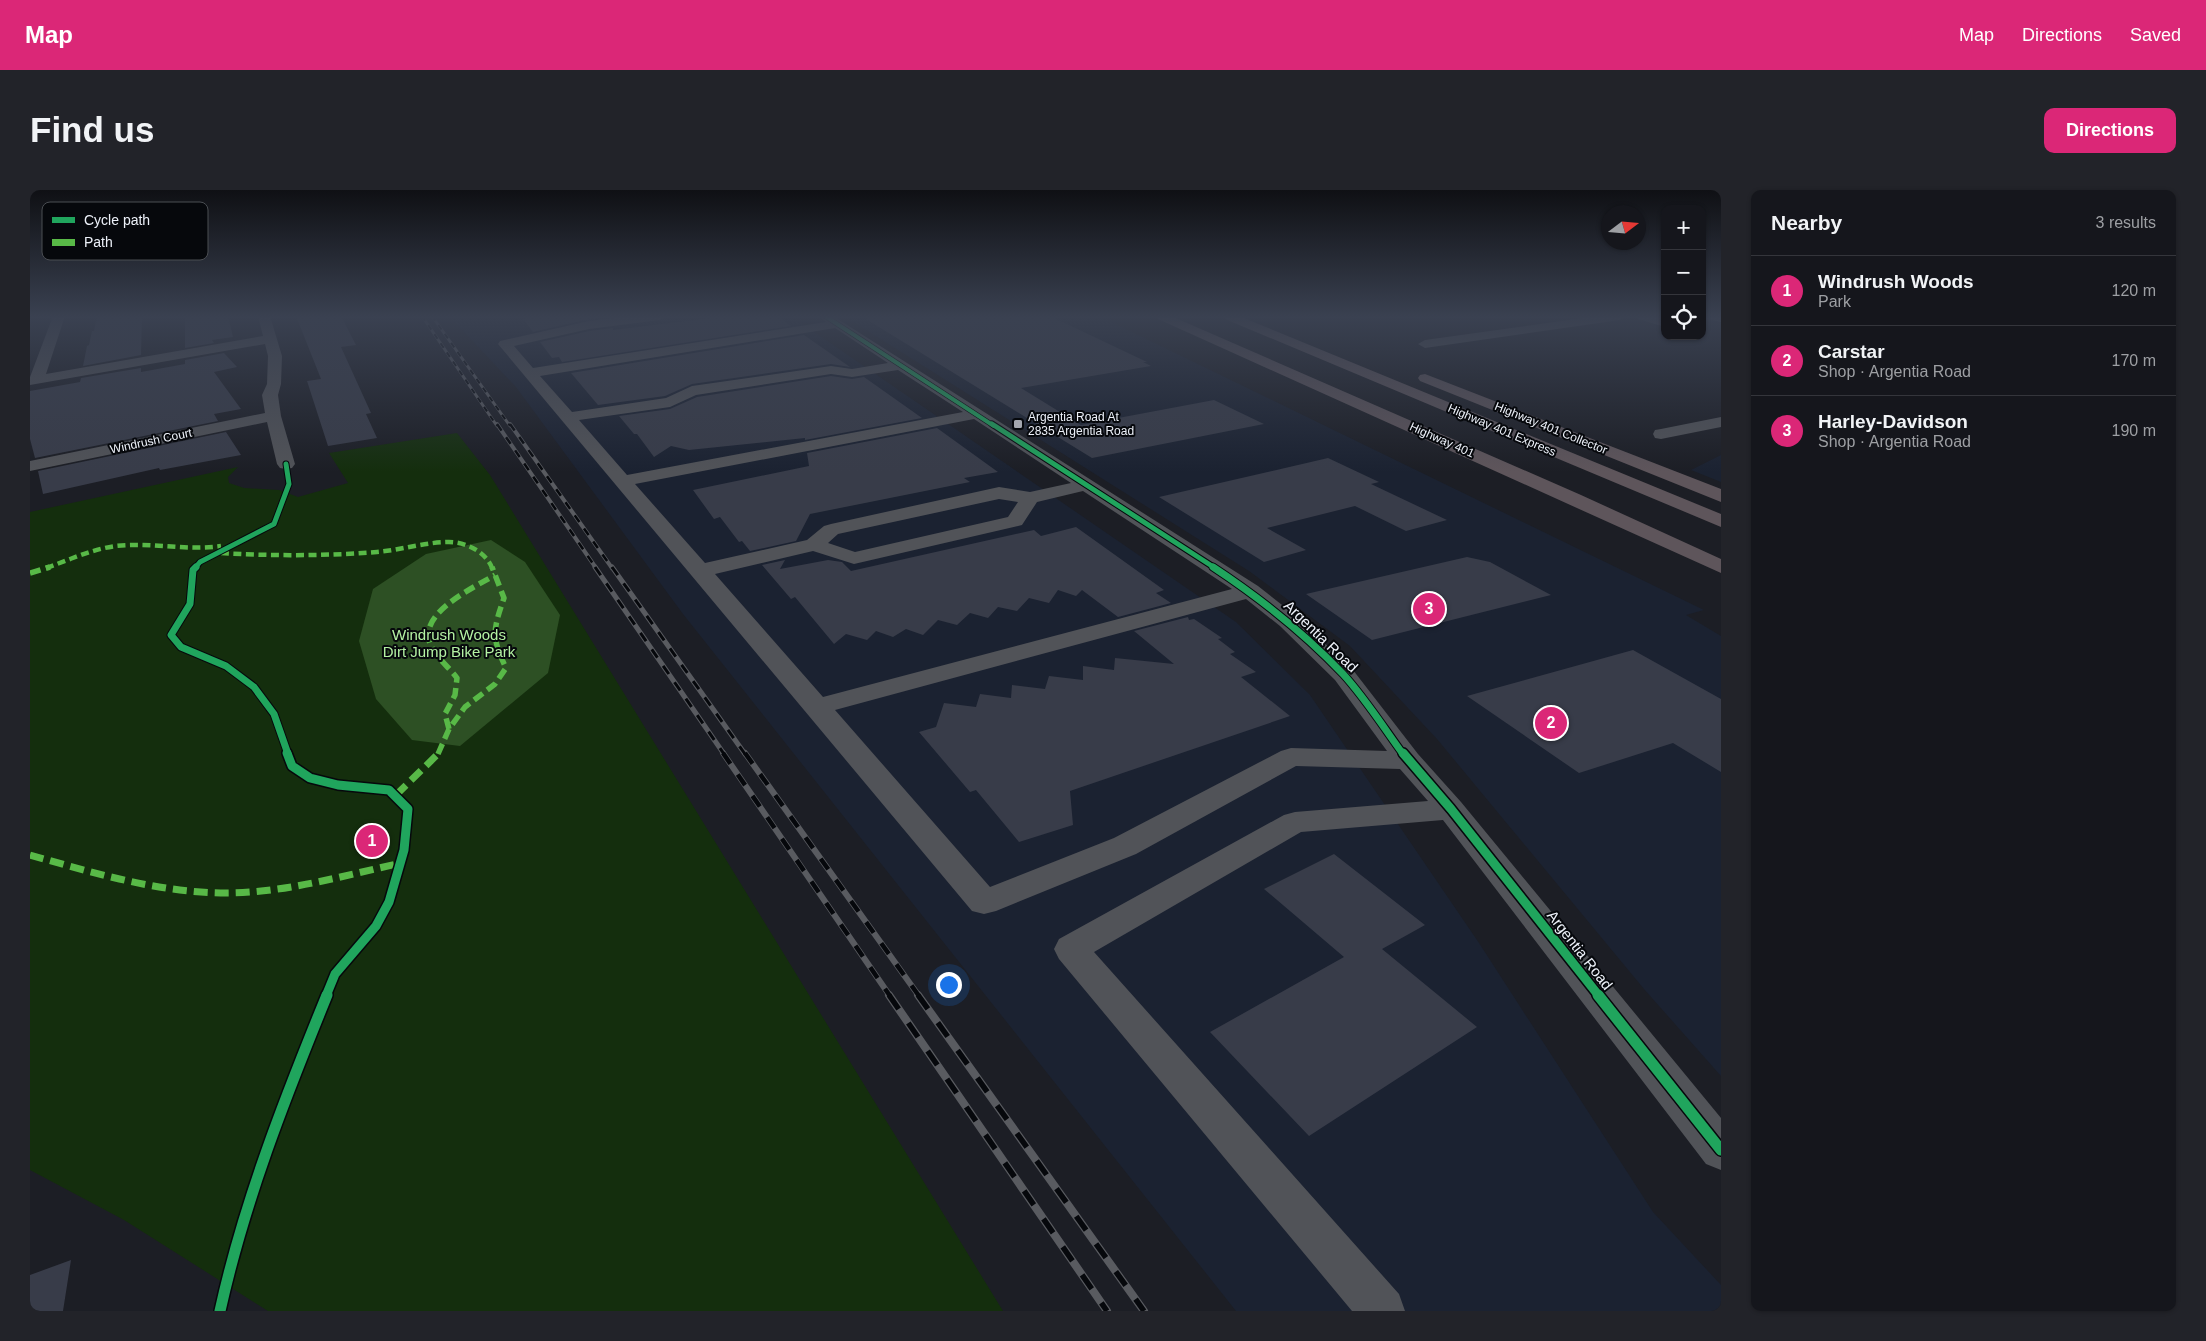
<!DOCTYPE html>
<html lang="en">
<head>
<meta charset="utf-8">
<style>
  :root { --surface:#15161c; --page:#222329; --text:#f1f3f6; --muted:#9d9fa3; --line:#34353b; --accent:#db2777 }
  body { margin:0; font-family:Arial,sans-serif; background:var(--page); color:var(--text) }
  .controls { position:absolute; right:15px; top:15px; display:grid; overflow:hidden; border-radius:10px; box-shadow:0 1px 4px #0004 }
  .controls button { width:45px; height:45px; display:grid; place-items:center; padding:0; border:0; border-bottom:1px solid var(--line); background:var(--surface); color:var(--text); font:25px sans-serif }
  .compass { position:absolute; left:1571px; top:15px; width:45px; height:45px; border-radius:50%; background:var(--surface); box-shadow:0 1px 4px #0004; rotate:74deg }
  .you { position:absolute; left:918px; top:794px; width:18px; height:18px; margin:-12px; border:4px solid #fff; border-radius:50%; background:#1a73e8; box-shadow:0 0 0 8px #1a73e833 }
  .badge { display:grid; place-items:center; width:32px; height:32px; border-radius:50%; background:var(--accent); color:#fff; font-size:16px; font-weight:700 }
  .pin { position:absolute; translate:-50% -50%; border:2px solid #fff; box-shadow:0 1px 5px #0006 }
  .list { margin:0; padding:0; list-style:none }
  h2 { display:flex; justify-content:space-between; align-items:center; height:65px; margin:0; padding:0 20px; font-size:21px }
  h2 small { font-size:16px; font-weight:400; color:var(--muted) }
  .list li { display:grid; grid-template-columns:32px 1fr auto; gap:15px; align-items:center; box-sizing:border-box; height:70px; padding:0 20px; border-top:1px solid var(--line) }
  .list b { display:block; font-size:19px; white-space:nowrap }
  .list p { margin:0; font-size:16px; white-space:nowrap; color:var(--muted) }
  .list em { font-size:16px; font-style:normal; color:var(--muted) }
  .icon { flex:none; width:28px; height:28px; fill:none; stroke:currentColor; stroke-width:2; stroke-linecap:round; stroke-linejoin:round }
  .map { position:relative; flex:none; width:1691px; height:1121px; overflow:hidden; border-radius:10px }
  header { display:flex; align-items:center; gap:30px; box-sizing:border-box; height:70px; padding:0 25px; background:var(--accent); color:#fff }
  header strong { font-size:24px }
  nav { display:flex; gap:28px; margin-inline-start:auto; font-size:18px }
  .intro { display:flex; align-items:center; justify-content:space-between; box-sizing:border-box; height:120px; padding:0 30px }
  h1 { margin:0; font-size:35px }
  .button { padding:12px 22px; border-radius:10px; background:var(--accent); color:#fff; font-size:18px; font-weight:700 }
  main { display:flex; gap:30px; padding:0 30px }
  aside { flex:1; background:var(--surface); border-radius:10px; box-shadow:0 1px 4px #0004 }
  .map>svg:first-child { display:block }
  .built { fill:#1b2231 }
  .green { fill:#142e0d }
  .forest { fill:#2d5024 }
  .building { fill:#383c49 }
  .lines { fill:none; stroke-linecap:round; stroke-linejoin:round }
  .minor { fill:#515358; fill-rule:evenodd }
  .highway { fill:#5e555b; fill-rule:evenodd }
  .rail-far4-casing { stroke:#595b60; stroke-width:3 }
  .rail-far3-casing { stroke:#595b60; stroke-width:4 }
  .rail-far2-casing { stroke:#595b60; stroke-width:5 }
  .rail-far1-casing { stroke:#595b60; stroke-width:6 }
  .rail-casing { stroke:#595b60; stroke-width:8 }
  .rail-far4 { stroke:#06080c; stroke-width:2; stroke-dasharray:5.5; stroke-linecap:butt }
  .rail-far3 { stroke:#06080c; stroke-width:2.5; stroke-dasharray:8; stroke-linecap:butt }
  .rail-far2 { stroke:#06080c; stroke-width:3; stroke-dasharray:10; stroke-linecap:butt }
  .rail-far1 { stroke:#06080c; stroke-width:4.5; stroke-dasharray:13; stroke-linecap:butt }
  .rail { stroke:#06080c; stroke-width:5.5; stroke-dasharray:17; stroke-linecap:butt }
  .quiet-far2 { stroke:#58b947; stroke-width:4.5; stroke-dasharray:8 4.5; stroke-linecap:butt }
  .quiet-far1 { stroke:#58b947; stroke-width:5.5; stroke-dasharray:11 5.5; stroke-linecap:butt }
  .quiet { stroke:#58b947; stroke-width:7; stroke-dasharray:14 7; stroke-linecap:butt }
  .cycleway-far4-casing { stroke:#06080c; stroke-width:5.5 }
  .cycleway-far3-casing { stroke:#06080c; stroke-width:7 }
  .cycleway-far2-casing { stroke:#06080c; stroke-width:9 }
  .cycleway-far1-casing { stroke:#06080c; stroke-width:12 }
  .cycleway-casing { stroke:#06080c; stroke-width:14 }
  .cycleway-far4 { stroke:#20a55d; stroke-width:4 }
  .cycleway-far3 { stroke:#20a55d; stroke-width:5 }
  .cycleway-far2 { stroke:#20a55d; stroke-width:7 }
  .cycleway-far1 { stroke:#20a55d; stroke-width:9 }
  .cycleway { stroke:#20a55d; stroke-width:11 }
  .poi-dot { fill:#a4a7af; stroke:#06080c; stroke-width:2 }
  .labels { text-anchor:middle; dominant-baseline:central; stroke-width:4; stroke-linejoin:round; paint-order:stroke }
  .far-poi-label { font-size:12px; fill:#edf1f9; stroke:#06080c; text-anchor:start }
  .far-street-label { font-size:12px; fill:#edf1f9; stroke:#06080c }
  .park-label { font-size:15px; fill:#b4f2a3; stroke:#06080c }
  .street-label { font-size:15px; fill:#edf1f9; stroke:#06080c }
  .key { fill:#06080c; stroke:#4b4e53; stroke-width:1 }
  .key-label { font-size:14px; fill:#edf1f9 }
</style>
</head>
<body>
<header>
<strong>Map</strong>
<nav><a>Map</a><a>Directions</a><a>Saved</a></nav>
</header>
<div class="intro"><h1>Find us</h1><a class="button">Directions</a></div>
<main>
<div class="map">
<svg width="1691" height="1121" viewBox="0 0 1691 1121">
  <rect width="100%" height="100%" fill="#1c1e25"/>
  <path class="built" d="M419 126H761L1206 432 1280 505 1449 753 1623 1022 1691 1095V1121H1206L653 424 486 197Z
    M814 126H1069L1674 420 1656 425 1691 446V886L1614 799 1407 549 1320 456 1219 381Z
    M1691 265V292L1661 280Z"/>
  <path class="green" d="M427 243 460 285 973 1121H238L94 1030 0 980V322L208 277 198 287 199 293 214 298 249 300 268 307 318 293 299 263Z"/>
  <path class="forest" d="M461 350 495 372 530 425 518 483 430 556 382 550 346 509 329 451 343 399 396 364Z"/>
  <path class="building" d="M67 126H112L111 165 53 176 57 156 59 155 62 141H64Z
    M155 126H198L203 147 182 150 184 153 155 158Z
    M266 126H311L326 155 311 157 341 223 336 224 347 248 298 256 277 191 291 189Z
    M491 126H582V127L559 129 503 142Z
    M697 126H747L761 136 532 172 529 167 522 168 510 152 559 141 583 138V140Z
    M831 126H1020L1117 172H1113L1121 176 991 198 1051 235 1184 210 1234 234 1062 268Z
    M774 145 820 177 801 174 662 194 635 206 568 215 541 183Z
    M194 163 207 177 184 182 211 219 184 224 188 231 5 268 0 249V201L50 192 51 188 111 178V182L155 174V170Z
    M801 186 822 189 834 187 892 228 775 250V248L659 260 641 256 624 267 607 244H604L589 226 640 219 667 207Z
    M907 238 968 282 934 288 940 292 780 324 766 351 720 361 712 351 709 352 690 327 684 329 663 300 779 276 777 263Z
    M196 242 211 265 130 280 129 278 13 304 8 281Z
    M1298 268 1349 292 1341 294 1417 330 1376 341 1325 316 1237 338 1276 360 1234 372 1129 307Z
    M1046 337 1134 400 1126 403 1141 413 1088 427 1052 400 1046 406 1028 400 1019 413 999 408 987 421 968 417 958 428 940 423 927 435 908 430 893 445 876 439 863 447 846 441 837 450 816 444 804 454 765 407 761 409 732 375 755 370 750 379 798 370 812 372 821 381 1004 340 1011 346Z
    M1437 367 1460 372 1521 405 1342 450 1276 404Z
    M1158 427 1159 430 1164 429 1192 448 1188 449 1205 462 1200 464 1226 482 1211 487 1260 526 1040 601 1043 635 989 652 946 600 940 602 889 542 906 537 914 513 946 517 950 504 981 508 982 495 1015 499 1019 486 1053 490V476L1084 480 1085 468 1144 474 1104 441Z
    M1603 460 1691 509V582L1643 553 1549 583 1437 506Z
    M1304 664 1395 735 1352 759 1447 837 1279 946 1180 842 1314 767 1234 699Z
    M41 1070 33 1121H0V1085Z"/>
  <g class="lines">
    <path class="minor" d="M23 126H35L16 184 233 146 228 126H240L252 166 251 194 248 205 251 226 265 274 262 278 256 279 250 278 247 274 237 232 0 281V271L235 223 232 205 237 194 238 166 235 154 0 195V187Z
      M604 126H636L630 130 559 139 484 156 503 178 796 132 789 126H803L1228 396 1266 426 1323 480 1388 564 1431 612 1691 928V980L1676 974 1413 630 1271 642 1064 762 1369 1104 1375 1121H1322L1029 769 1024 759 1029 749 1254 625 1265 622 1398 611 1370 579 1266 576 1106 664 966 721 954 724 942 721 468 154 470 151 559 131ZM805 138 858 173 822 179 801 176 662 196 636 208 542 222 510 186ZM868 180 933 222 597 285 549 230 640 217 666 205 801 184 822 187ZM944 229 1041 293 1000 302 969 297 801 334 794 336 777 350 675 373 605 294ZM1053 301 1202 399 793 507 685 384 783 361 824 374 992 335 1007 312ZM969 309 988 312 978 327 825 362 798 353 808 344ZM1216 409 1250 436 1305 490 1357 561 1261 558 1251 561 1084 648 960 697 805 520Z
      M1567 126H1596L1590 130 1395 158 1388 154 1395 150Z
      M1606 126H1624L1635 129V137L1608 129Z
      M1674 126H1691V132L1676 129Z
      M1691 227V237L1631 249 1625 248 1623 244 1625 240 1631 239Z"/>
    <path class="highway" d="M1126 126H1141L1551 305 1691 369V383L1128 129Z
      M1193 126H1209L1691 324V337L1195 129Z
      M1395 184 1691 299V312L1390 191 1388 188 1390 185Z"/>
    <g class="rail-far4-casing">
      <path id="rail-far4" d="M392 126 467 236
        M402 126 480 236"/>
    </g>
    <g class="rail-far3-casing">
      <path id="rail-far3" d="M467 234 566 378
        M480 234 582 378"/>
    </g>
    <g class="rail-far2-casing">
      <path id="rail-far2" d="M565 377 694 564
        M582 377 715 564"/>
    </g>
    <g class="rail-far1-casing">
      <path id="rail-far1" d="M693 563 860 806
        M715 563 889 806"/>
    </g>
    <g class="rail-casing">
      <path id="rail" d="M859 805 1077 1121
        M888 805 1114 1121"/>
    </g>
    <use href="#rail-far4" class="rail-far4"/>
    <use href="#rail-far3" class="rail-far3"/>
    <use href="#rail-far2" class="rail-far2"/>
    <use href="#rail-far1" class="rail-far1"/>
    <use href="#rail" class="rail"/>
    <path class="quiet-far2" d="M191 363C242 366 297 366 347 362 371 360 396 352 419 352 436 352 456 362 462 378
      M16 378C39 370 62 359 86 356 121 352 156 361 191 356"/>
    <path class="quiet-far1" d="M0 383 20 377
      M419 539 415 524 425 505 427 488C419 477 402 464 399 450 392 421 445 397 465 385
      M408 564 419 539 435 517 465 494 476 478C461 447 463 440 474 408L462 377"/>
    <path class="quiet" d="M366 605 409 563
      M0 665C71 685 146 708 221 702 272 698 321 684 371 673"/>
    <g class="cycleway-far4-casing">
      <path id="cycleway-far4" d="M795 126 964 236"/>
    </g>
    <g class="cycleway-far3-casing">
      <path id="cycleway-far3" d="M962 234 1185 378
        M165 378 170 372 244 334 259 294 256 274"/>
    </g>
    <g class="cycleway-far2-casing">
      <path id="cycleway-far2" d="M166 377 163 380 160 414 141 445 151 457 196 476 224 497 244 524 258 564
        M1183 377C1230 408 1274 443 1313 484 1335 508 1354 538 1373 564"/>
    </g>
    <g class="cycleway-far1-casing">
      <path id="cycleway-far1" d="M257 563 262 576 280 588 308 595 359 600 378 619 374 660 359 712 346 736 305 784 296 806
        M1373 563 1421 619 1569 806"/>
    </g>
    <g class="cycleway-casing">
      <path id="cycleway" d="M1568 805 1691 960
        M190 1121C214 1012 255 908 297 805"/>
    </g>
    <use href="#cycleway-far4" class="cycleway-far4"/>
    <use href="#cycleway-far3" class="cycleway-far3"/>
    <use href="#cycleway-far2" class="cycleway-far2"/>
    <use href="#cycleway-far1" class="cycleway-far1"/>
    <use href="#cycleway" class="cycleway"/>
  </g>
  <linearGradient id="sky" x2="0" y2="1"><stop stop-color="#0f1014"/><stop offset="0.45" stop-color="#3a4151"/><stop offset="1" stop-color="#3a4151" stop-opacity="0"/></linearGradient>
  <rect width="1691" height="282" fill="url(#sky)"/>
  <rect class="poi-dot" x="983" y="229" width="10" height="10" rx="2.5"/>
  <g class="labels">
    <g class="far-poi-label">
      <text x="998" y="227">Argentia Road At<tspan x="998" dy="14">2835 Argentia Road</tspan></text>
    </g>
    <g class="far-street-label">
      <text transform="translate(1521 238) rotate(22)">Highway 401 Collector</text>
      <text transform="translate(1472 240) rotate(23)">Highway 401 Express</text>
      <text transform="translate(1412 250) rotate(24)">Highway 401</text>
      <text transform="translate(121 251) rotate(-12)">Windrush Court</text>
    </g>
    <g class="park-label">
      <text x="419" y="444">Windrush Woods<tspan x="419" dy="17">Dirt Jump Bike Park</tspan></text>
    </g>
    <g class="street-label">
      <text transform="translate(1291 446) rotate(44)">Argentia Road</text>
      <text transform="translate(1550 760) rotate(52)">Argentia Road</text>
    </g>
  </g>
  <rect x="12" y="12" width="166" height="58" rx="8" class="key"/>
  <rect x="22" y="27" width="23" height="6" fill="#20a55d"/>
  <rect x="22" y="49" width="23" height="7" fill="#58b947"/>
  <g class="key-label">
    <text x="54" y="35">Cycle path</text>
    <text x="54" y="57">Path</text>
  </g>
</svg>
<div class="controls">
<button>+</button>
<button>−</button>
<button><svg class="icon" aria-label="locate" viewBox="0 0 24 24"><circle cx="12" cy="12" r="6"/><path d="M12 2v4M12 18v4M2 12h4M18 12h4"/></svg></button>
</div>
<svg class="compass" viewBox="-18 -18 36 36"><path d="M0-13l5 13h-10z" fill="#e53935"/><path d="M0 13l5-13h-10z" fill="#9d9fa3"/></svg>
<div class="you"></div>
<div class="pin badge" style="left:342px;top:651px">1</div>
<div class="pin badge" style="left:1521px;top:533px">2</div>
<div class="pin badge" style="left:1399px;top:419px">3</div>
</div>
<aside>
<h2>Nearby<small>3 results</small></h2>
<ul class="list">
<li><span class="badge">1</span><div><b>Windrush Woods</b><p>Park</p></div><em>120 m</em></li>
<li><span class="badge">2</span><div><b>Carstar</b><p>Shop · Argentia Road</p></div><em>170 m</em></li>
<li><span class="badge">3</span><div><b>Harley-Davidson</b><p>Shop · Argentia Road</p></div><em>190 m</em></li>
</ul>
</aside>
</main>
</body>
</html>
